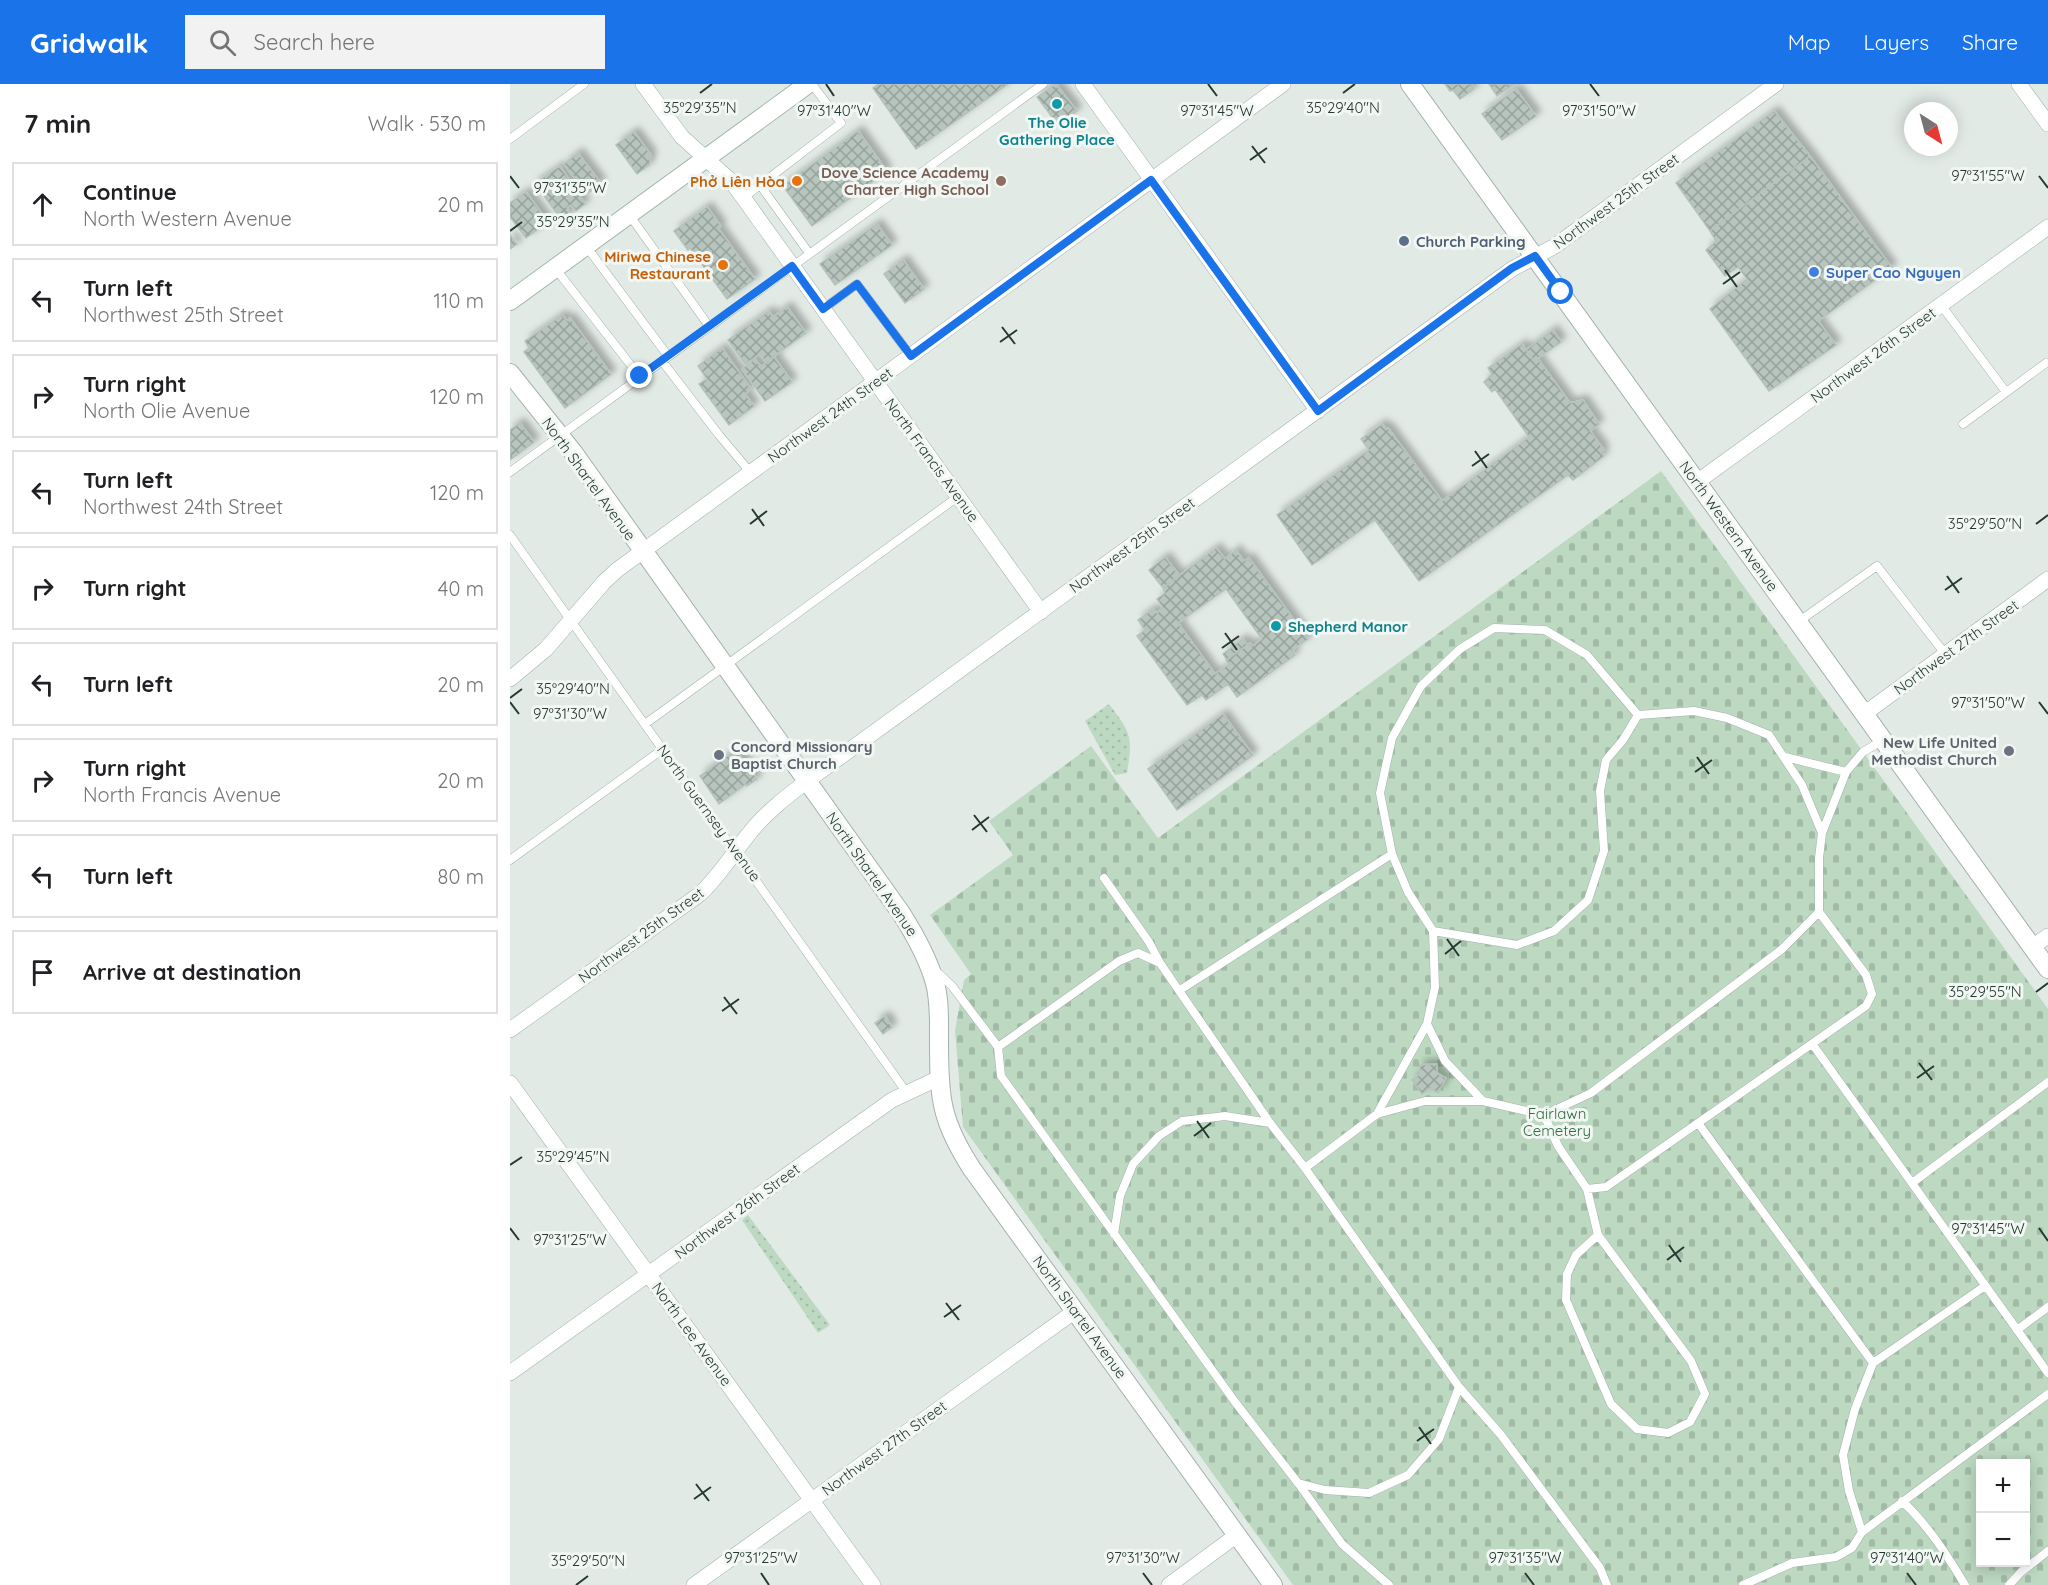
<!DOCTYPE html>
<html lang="en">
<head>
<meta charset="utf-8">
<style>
  :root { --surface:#fff; --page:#f2f2f2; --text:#202124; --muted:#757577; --line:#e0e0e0; --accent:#1a73e8 }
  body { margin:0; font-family:Quicksand,sans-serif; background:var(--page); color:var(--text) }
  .controls { position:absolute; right:18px; bottom:18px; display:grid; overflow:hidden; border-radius:0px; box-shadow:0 3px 15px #0003 }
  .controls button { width:54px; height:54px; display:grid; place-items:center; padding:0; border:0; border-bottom:2px solid var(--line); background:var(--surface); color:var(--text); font:30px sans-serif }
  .compass { position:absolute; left:1394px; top:18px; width:54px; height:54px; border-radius:50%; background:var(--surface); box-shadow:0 3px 15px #0003; rotate:144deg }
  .stop { position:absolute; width:18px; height:18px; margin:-14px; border:4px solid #1a73e8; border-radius:50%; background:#fff }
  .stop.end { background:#1a73e8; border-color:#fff; box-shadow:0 2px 6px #0008 }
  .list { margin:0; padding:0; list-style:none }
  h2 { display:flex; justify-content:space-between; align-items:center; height:78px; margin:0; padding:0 24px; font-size:26px }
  h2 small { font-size:20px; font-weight:400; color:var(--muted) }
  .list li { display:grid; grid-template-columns:39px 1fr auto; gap:18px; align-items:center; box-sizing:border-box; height:84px; margin:0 12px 12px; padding:0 12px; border:2px solid var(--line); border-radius:0px }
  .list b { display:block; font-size:22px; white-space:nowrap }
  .list p { margin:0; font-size:20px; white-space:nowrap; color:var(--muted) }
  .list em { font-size:20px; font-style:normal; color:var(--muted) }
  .icon { flex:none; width:33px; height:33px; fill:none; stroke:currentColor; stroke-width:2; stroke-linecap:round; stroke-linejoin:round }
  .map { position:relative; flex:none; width:1538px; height:1501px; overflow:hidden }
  header { display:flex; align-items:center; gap:36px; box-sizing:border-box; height:84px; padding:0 30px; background:var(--accent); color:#fff }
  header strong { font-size:28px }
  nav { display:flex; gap:33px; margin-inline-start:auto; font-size:21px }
  .search { width:420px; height:54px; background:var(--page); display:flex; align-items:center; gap:15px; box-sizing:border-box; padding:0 21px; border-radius:0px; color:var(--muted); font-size:22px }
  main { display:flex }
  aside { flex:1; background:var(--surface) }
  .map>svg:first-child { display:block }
  .cemetery { fill:url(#cemetery-stones); fill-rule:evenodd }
  .park { fill:url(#park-dots) }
  .building { fill:url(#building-cross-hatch); stroke:#b5c3bc; stroke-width:1.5; fill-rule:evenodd; filter:url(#shadow) }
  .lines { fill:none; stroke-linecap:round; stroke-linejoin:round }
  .service-casing { stroke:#a5b1ac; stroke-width:9 }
  .minor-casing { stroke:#a5b1ac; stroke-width:16 }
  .tertiary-casing { stroke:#a5b1ac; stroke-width:20 }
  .secondary-casing { stroke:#a2b5ac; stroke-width:20 }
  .service { stroke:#fff; stroke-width:8 }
  .minor { stroke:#fff; stroke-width:15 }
  .tertiary { stroke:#fff; stroke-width:18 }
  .secondary { stroke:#fff; stroke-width:18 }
  .route { stroke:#1a73e8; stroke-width:8 }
  .ticks { fill:none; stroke:#243931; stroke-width:2 }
  .culture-dot { fill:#0f9aa8; stroke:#f2f7f4; stroke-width:2 }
  .food-dot { fill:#e8710a; stroke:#f2f7f4; stroke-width:2 }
  .education-dot { fill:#8d6e63; stroke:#f2f7f4; stroke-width:2 }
  .service-dot { fill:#5c6f8a; stroke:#f2f7f4; stroke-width:2 }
  .shop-dot { fill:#3f7fe0; stroke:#f2f7f4; stroke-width:2 }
  .worship-dot { fill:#6b7280; stroke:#f2f7f4; stroke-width:2 }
  .labels { text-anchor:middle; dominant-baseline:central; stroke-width:6; stroke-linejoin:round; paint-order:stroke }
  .culture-label { font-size:15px; font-weight:bold; fill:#0d838f; stroke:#f2f7f4 }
  .education-label { font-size:15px; font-weight:bold; fill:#785e54; stroke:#f2f7f4; text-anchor:end }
  .food-label { font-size:15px; font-weight:bold; fill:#c56008; stroke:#f2f7f4; text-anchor:end }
  .street-label { font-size:15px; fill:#243931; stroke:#f2f7f4 }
  .service-label { font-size:15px; font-weight:bold; fill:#4e5e75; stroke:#f2f7f4; text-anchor:start }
  .shop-label { font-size:15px; font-weight:bold; fill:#366cbe; stroke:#f2f7f4; text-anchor:start }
  .worship-label { font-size:15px; font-weight:bold; fill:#5b616d; stroke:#f2f7f4; text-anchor:end }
  .park-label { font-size:15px; fill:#326c43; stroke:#f2f7f4 }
  .ticks-label { font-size:15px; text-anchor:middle; fill:#243931; stroke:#f2f7f4; stroke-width:6; stroke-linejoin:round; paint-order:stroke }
</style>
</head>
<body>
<header>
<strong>Gridwalk</strong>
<div class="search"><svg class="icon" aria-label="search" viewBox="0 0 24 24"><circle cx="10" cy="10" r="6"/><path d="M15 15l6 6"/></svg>Search here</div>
<nav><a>Map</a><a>Layers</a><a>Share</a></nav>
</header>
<main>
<aside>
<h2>7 min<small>Walk · 530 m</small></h2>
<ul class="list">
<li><svg class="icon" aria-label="ahead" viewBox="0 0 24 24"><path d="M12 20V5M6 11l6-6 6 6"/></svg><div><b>Continue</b><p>North Western Avenue</p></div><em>20 m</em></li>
<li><svg class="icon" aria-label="left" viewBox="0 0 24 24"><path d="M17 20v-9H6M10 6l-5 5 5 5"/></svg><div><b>Turn left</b><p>Northwest 25th Street</p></div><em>110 m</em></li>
<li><svg class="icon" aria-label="right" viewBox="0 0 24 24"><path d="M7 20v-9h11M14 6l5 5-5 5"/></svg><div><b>Turn right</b><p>North Olie Avenue</p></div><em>120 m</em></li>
<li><svg class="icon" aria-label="left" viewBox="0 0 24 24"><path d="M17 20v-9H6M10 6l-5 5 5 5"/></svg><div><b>Turn left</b><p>Northwest 24th Street</p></div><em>120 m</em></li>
<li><svg class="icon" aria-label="right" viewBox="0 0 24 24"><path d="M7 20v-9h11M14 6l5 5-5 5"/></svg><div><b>Turn right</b></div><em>40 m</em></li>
<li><svg class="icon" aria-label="left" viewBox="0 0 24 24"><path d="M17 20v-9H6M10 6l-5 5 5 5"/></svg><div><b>Turn left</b></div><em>20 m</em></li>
<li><svg class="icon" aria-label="right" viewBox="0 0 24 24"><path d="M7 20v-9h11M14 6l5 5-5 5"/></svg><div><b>Turn right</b><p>North Francis Avenue</p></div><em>20 m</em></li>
<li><svg class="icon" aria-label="left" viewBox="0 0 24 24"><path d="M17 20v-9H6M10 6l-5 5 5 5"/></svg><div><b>Turn left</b></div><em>80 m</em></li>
<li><svg class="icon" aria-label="arrive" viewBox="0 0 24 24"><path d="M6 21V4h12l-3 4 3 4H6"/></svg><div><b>Arrive at destination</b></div></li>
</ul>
</aside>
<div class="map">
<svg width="1538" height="1501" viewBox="0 0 1538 1501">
  <defs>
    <pattern id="cemetery-stones" width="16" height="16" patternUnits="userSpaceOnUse" patternTransform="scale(1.5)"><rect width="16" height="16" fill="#bdd9c2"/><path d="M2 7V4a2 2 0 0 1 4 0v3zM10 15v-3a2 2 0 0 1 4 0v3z" fill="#a2bba7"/></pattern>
    <pattern id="park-dots" width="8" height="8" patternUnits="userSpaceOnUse" patternTransform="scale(1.5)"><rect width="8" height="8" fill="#bdd9c2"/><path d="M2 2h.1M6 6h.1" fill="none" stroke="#a2bba7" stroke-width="1.8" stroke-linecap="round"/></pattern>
    <pattern id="building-cross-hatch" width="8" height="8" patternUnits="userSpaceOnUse" patternTransform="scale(1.5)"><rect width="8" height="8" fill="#b7c5be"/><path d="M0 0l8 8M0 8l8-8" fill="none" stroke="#95a19b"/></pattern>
    <filter id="shadow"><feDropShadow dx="5" dy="-5" stdDeviation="3" flood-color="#0004"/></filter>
  </defs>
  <rect width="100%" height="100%" fill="#e2eae6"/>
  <path class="cemetery" d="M1151 387 1538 925V1501H783L453 1043 445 947 454 896 461 890 420 831 503 771 479 737 581 662 648 754ZM1470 1380H1516V1478H1470Z"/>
  <path class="park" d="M599 620C621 649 623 652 617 689L605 691 575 637Z
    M238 1131 320 1241 308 1249 232 1136Z"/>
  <path class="building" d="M369 0H498L406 65 363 4Z
    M546 0 567 27 548 41 527 13Z
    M935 0H961L964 5 950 15 943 6 940 7Z
    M979 0H1004L987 12Z
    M1006 5 1026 32 992 56 972 30Z
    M1264 27 1300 72 1200 147 1166 99Z
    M348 47 377 87 302 142 273 102Z
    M124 48 141 71 139 81 127 90 106 61Z
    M68 69 91 99 77 110 54 80Z
    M1300 72 1382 184 1308 237 1326 261 1259 307 1200 225 1237 195 1228 183 1215 192 1196 166 1206 157 1200 147Z
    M50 82 75 120 66 127 61 121 57 123 61 130 52 137 32 109 31 110 24 100Z
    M16 108 38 138 16 154 0 133V119Z
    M197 123 211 142 208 144 245 195 217 215 180 164 178 166 164 147Z
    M367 140 382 161 325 201 310 180Z
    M0 151 7 160 0 165Z
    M393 176 414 205 395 219 374 190Z
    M277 223 296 249 256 278 250 270 235 280 218 256 259 227 263 233Z
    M52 231 57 237 60 234 101 290 55 324 14 268 19 264 15 257Z
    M1043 246 1051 258 1024 277 1016 266Z
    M1012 260 1024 277 1028 275 1060 319 1073 316 1089 340 1080 347 1094 366 1090 368 1094 372 1063 396 1058 391 909 497 865 436 802 481 767 431 859 366 851 355 872 340 876 345 878 344 932 417 1019 353 985 305 982 308 974 298 982 290 978 284Z
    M212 264 241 305 235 310 244 322 219 341 189 300 197 295 188 282Z
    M264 273 282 298 255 317 232 285 245 275 251 283Z
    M10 339 24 358 0 376V346Z
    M706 464 715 475 726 466 734 477 739 474 798 555 782 566 785 571 727 613 718 600 696 616 692 611 677 621 627 552 635 546 628 536 643 525 647 529 653 524 647 515 655 509 653 504ZM716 505 752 555 742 562 740 559 716 576 719 580 705 590 668 539Z
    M655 473 669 491 653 504 639 486Z
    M733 555 737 561 717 576 713 570Z
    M713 630 743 671 667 726 638 685Z
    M226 666 247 695 237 702 236 700 209 720 190 692Z
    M375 932 382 943 373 950 365 939Z
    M927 980V989L936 994 928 1009 920 1004 912 1010 902 996 910 990V981Z"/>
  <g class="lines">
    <g class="service-casing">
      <path id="service" d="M0 55 74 0
        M250 101 299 169
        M233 114 331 39 302 0
        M120 132 199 242
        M76 162 158 272
        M45 184 130 293
        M1431 221 1496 308
        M313 225 347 200 401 272
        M152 277 209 351 241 389
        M1453 340 1536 279
        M0 388 533 0
        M0 451 397 1009
        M1288 538 1367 482 1436 571
        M135 640 449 412
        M1275 673 1336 688 1353 668 1373 656
        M1312 749 1336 688
        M0 776 153 665
        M594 794 639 858 650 879
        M923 847 1007 861 1044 847 1078 816 1094 767 1090 707 1096 676 1113 656 1128 631
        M426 887 442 902 488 963 491 992 725 1318 788 1399 832 1460 879 1501
        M670 906 882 770
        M917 940 935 977 973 1017
        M1303 961 1538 1289
        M488 963 609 877 628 869 650 879 760 1039 795 1084 949 1303 929 1355 898 1391 859 1409 815 1406 788 1399
        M867 1030 917 940 925 903 923 847 898 808 882 770 870 709 882 654 911 602 950 565 984 544 1035 546 1077 571 1128 631
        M1034 1031 1081 1009 1271 866 1309 828V774L1312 749 1292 701 1259 651 1217 634 1184 627 1128 631
        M1188 1039 1363 1279
        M795 1084 867 1030 915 1017H973L1034 1031 1048 1062 1077 1105 1096 1103 1356 922 1362 910 1356 891 1309 828
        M1402 1099 1538 998
        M1077 1105 1088 1151 1181 1277 1195 1310 1180 1338 1158 1349 1127 1345 1101 1320 1056 1216 1057 1190 1066 1171 1088 1151
        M604 1150 610 1112 623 1080 649 1052 672 1037 715 1032 760 1039
        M1507 1246 1538 1223
        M949 1303 991 1351 1090 1484 1097 1501
        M1392 1417C1418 1441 1437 1471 1455 1501
        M1352 1448 1339 1407 1333 1371 1345 1325 1363 1279 1475 1202
        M1233 1501 1282 1479 1326 1473 1342 1464 1352 1448 1538 1310
        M1499 1501 1511 1488 1538 1467"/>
    </g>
    <g class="minor-casing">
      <path id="minor" d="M133 0 172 53 222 98 531 528
        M573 0 808 327
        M1509 0 1538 40
        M1187 398 1538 143
        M0 595 36 565 94 498 107 486 773 0
        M1354 630 1538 495
        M1522 863 1538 852
        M0 946 190 810C209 792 222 771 238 751 254 730 276 713 297 697L1002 185 1045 162 1266 0
        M0 999 363 1501
        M0 1289 382 1016 429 994
        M184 1501 565 1227
        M659 1501 727 1451"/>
    </g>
    <g class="tertiary-casing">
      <path id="tertiary" d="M900 0 1538 885
        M0 289 63 368 391 829C405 851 418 874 425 899 430 918 429 939 429 959 429 1015 431 1037 462 1085L763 1501"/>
    </g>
    <g class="secondary-casing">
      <path id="secondary" d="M0 217 298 0"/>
    </g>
    <use href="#service" class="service"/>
    <use href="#minor" class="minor"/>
    <use href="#tertiary" class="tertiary"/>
    <use href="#secondary" class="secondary"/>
  </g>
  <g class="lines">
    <path class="route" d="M130 292 282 182 313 225 347 200 401 272 641 96 808 327 1002 184 1025 172 1051 208"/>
  </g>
  <path class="ticks" d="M316 0 324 12M698 0 707 12M1080 0 1089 12M190 9 202 0M833 9 845 0M742 62 755 79M740 76 757 64M0 92 9 104M1529 92 1538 104M0 147 12 138M1215 186 1227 203M1213 200 1230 188M492 243 505 260M490 258 507 246M965 367 977 384M962 382 979 370M242 425 254 442M240 440 257 427M1526 440 1538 431M1437 492 1449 509M1435 506 1452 494M715 549 727 566M712 564 729 552M0 614 12 605M0 618 9 630M1529 618 1538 630M1187 673 1199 690M1185 688 1202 676M464 731 477 748M462 746 479 733M937 855 949 872M935 870 951 857M1526 908 1538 899M214 913 227 930M212 927 229 915M1409 979 1422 996M1407 994 1424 982M687 1037 699 1054M684 1052 701 1039M0 1081 12 1073M0 1144 9 1156M1529 1144 1538 1157M1159 1161 1171 1178M1157 1176 1174 1163M436 1219 449 1236M434 1233 451 1221M909 1343 921 1360M907 1357 924 1345M186 1400 199 1417M184 1415 201 1403M251 1489 259 1501M633 1489 642 1501M1015 1489 1024 1501M1397 1489 1406 1501M66 1501 78 1492"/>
  <g class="culture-dot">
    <circle cx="547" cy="20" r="6"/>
    <circle cx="766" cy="542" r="6"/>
  </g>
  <g class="food-dot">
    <circle cx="287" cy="97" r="6"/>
    <circle cx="213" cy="181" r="6"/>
  </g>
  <circle class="education-dot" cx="491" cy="97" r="6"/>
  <circle class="service-dot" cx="894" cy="157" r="6"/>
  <circle class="shop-dot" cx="1304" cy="188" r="6"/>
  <g class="worship-dot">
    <circle cx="1499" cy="667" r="6"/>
    <circle cx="209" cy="671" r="6"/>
  </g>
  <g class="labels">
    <g class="culture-label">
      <text x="547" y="38">The Olie<tspan x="547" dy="17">Gathering Place</tspan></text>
      <text x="778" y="542" text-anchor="start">Shepherd Manor</text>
    </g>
    <g class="education-label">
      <text x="479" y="88">Dove Science Academy<tspan x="479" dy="17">Charter High School</tspan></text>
    </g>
    <g class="food-label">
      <text x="275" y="97">Phở Liên Hòa</text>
      <text x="201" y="172">Miriwa Chinese<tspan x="201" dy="17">Restaurant</tspan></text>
    </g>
    <g class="street-label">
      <text transform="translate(1106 117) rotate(-36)">Northwest 25th Street</text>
      <text transform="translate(1363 271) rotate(-36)">Northwest 26th Street</text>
      <text transform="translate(320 331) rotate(-36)">Northwest 24th Street</text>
      <text transform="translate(422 376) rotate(54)">North Francis Avenue</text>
      <text transform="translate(79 395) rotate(54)">North Shartel Avenue</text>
      <text transform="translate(1219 442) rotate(54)">North Western Avenue</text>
      <text transform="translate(622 461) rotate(-36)">Northwest 25th Street</text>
      <text transform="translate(1446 563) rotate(-36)">Northwest 27th Street</text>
      <text transform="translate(199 729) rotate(54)">North Guernsey Avenue</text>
      <text transform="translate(362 790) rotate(55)">North Shartel Avenue</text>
      <text transform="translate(131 851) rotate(-36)">Northwest 25th Street</text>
      <text transform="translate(227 1127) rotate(-36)">Northwest 26th Street</text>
      <text transform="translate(570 1233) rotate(54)">North Shartel Avenue</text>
      <text transform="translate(182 1250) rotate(54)">North Lee Avenue</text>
      <text transform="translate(374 1364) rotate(-36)">Northwest 27th Street</text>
    </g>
    <g class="service-label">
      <text x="906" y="157">Church Parking</text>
    </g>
    <g class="shop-label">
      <text x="1316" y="188">Super Cao Nguyen</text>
    </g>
    <g class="worship-label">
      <text x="1487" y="658">New Life United<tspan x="1487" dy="17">Methodist Church</tspan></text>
      <text x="221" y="662" text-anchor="start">Concord Missionary<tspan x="221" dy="17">Baptist Church</tspan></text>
    </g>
    <g class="park-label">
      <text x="1047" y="1029">Fairlawn<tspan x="1047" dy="17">Cemetery</tspan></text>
    </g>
  </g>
  <g class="ticks-label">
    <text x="190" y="29">35°29'35"N</text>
    <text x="833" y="29">35°29'40"N</text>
    <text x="324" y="32">97°31'40"W</text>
    <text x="707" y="32">97°31'45"W</text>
    <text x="1089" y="32">97°31'50"W</text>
    <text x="1478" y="97">97°31'55"W</text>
    <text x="60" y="109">97°31'35"W</text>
    <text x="63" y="143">35°29'35"N</text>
    <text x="1475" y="445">35°29'50"N</text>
    <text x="63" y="610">35°29'40"N</text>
    <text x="1478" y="624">97°31'50"W</text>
    <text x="60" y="635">97°31'30"W</text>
    <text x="1475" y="913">35°29'55"N</text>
    <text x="63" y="1078">35°29'45"N</text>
    <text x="1478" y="1150">97°31'45"W</text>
    <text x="60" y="1161">97°31'25"W</text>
    <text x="251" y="1479">97°31'25"W</text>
    <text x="633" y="1479">97°31'30"W</text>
    <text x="1015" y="1479">97°31'35"W</text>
    <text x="1397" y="1479">97°31'40"W</text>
    <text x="78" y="1482">35°29'50"N</text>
  </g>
</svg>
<div class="controls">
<button>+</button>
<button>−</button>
</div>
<svg class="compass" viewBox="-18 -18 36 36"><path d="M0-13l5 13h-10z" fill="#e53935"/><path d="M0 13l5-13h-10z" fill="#757577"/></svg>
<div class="stop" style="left:1051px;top:208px"></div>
<div class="stop end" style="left:130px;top:292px"></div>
</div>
</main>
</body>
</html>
